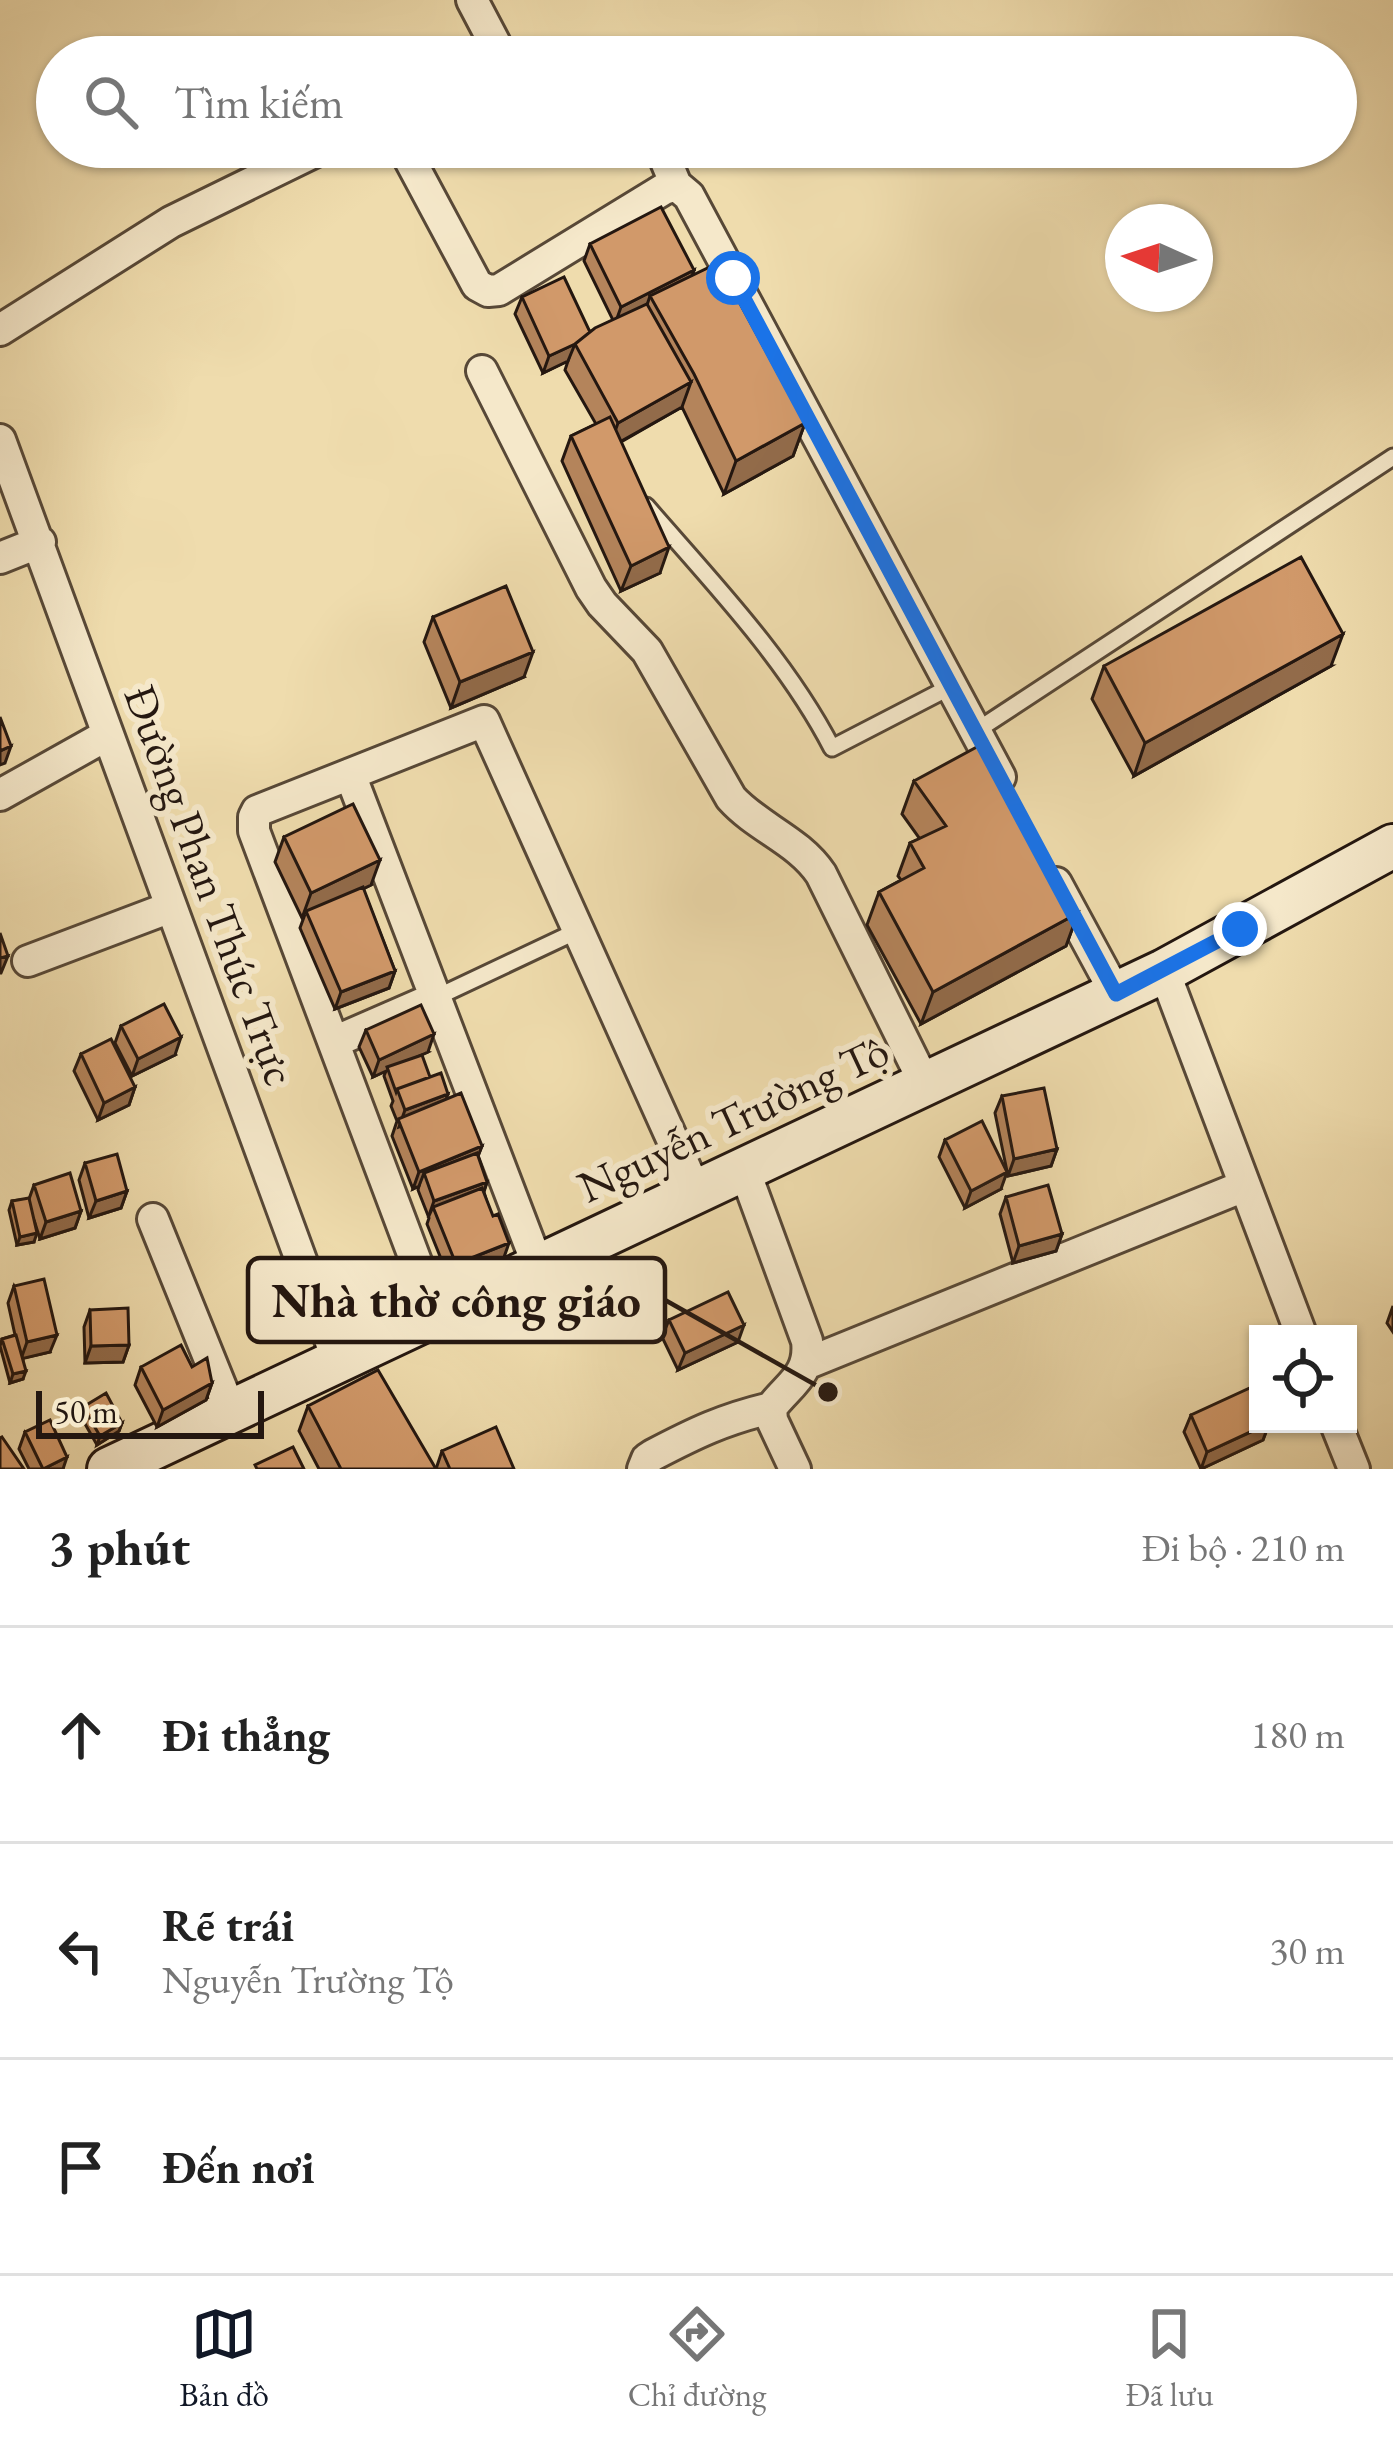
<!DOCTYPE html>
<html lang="vi">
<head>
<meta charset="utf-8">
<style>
  :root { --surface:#fff; --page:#f2f2f2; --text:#222; --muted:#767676; --line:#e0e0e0; --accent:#111827 }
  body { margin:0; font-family:"EB Garamond",serif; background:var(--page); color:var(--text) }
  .controls { position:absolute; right:36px; bottom:36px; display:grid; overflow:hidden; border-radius:0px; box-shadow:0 3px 9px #0004 }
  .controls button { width:108px; height:108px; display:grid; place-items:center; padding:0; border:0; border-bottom:3px solid var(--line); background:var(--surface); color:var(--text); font:60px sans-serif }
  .compass { position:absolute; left:1105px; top:204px; width:108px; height:108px; border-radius:50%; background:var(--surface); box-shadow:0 3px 9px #0004; rotate:273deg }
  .scale { position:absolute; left:36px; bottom:30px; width:228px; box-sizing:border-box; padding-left:12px; border:6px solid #241710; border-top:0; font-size:33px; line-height:42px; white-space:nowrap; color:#241710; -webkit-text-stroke:9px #f5e8ca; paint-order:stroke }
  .stop { position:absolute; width:36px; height:36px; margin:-27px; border:9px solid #1a73e8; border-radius:50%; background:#fff }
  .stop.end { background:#1a73e8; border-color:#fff; box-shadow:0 3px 12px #0008 }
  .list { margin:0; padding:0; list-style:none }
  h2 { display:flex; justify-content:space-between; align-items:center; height:156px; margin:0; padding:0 48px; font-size:51px }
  h2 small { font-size:39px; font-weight:400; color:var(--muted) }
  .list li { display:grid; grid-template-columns:78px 1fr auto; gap:36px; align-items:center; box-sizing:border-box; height:216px; padding:0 48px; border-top:3px solid var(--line) }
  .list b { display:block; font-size:45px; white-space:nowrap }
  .list p { margin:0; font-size:39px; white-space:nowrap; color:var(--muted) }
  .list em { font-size:39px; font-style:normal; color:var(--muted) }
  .icon { flex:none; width:66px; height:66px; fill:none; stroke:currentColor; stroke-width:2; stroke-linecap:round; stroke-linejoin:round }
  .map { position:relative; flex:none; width:1393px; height:1469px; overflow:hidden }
  .search { position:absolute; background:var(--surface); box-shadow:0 3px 9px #0004; left:36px; right:36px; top:36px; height:132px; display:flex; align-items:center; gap:30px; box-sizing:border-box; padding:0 42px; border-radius:66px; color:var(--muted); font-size:45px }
  .sheet { height:804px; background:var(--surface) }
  nav { display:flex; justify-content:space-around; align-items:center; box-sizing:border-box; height:168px; border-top:3px solid var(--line); background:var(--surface); font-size:33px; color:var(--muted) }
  nav a { display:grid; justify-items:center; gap:6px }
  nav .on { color:var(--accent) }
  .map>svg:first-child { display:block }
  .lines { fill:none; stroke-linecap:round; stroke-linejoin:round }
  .service-casing { stroke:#574837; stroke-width:21 }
  .minor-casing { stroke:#574837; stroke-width:36 }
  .secondary-casing { stroke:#241710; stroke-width:48 }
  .service { stroke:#f5e8ca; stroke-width:15 }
  .minor { stroke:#f5e8ca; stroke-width:30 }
  .secondary { stroke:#f5e8ca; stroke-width:42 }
  .wall { fill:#b4845b; stroke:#241710; stroke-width:3 }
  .shaded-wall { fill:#926b4a; stroke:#241710; stroke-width:3 }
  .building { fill:#d1996a; stroke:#241710; stroke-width:3 }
  .route { stroke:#1a73e8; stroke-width:15 }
  .labels { text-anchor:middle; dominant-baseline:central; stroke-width:12; stroke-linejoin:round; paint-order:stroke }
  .street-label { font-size:45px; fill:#241710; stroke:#f5e8ca }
  .leader { fill:none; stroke:#241710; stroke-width:4.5 }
  .callout-dot { fill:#241710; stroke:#f5e8ca; stroke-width:4.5 }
  .callout { fill:#f5e8ca; stroke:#241710; stroke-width:4.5 }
  .callout-label { font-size:48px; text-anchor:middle; font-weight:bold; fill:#241710 }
</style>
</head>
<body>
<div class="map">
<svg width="1393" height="1469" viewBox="0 0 1393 1469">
  <rect width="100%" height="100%" fill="#efdcad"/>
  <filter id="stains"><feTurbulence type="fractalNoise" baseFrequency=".00167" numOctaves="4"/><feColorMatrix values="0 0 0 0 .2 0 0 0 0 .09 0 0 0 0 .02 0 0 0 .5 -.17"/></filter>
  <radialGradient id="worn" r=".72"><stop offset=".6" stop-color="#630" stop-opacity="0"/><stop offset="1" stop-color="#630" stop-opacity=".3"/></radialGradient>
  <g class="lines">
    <g class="service-casing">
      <path id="service" d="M646 506C712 582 786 659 832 748L952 686
        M976 731 1393 457
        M435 998 577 931"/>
    </g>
    <g class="minor-casing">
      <path id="minor" d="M472 0 502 57
        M403 147 477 285 488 291 499 290 664 189 676 185 689 196 1000 777
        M660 147 676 185
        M0 330 171 222 324 147
        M482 371 591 588 602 604 647 651 731 798C758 828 798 840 821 874L925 1084
        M0 440 338 1361
        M0 558 40 542
        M350 774 538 1266
        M0 795 107 735
        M1056 883 1116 994
        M28 961 171 907
        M1164 971 1301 1334
        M334 1042 435 998
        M744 1169 807 1341C811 1375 789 1384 771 1408L772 1420 795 1469
        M153 1219 231 1412
        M436 1315 254 831V817L257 811 484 721 696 1192
        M808 1363 1244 1186
        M1336 1424 1354 1469
        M643 1469 647 1459 653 1455C695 1433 724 1419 771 1408"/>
    </g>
    <g class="secondary-casing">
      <path id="secondary" d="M109 1469 1164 971 1393 846"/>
    </g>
    <use href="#service" class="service"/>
    <use href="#minor" class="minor"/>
    <use href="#secondary" class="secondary"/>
  </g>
  <path class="wall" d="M590 244 694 270 692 276 805 423 793 456 724 494 682 407 621 442 660 573 621 591 562 461 571 436 596 424 565 370 568 361 543 373 515 314 522 297 590 332 613 320 584 261Z
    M433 617 524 677 451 708 424 642Z
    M1104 666H1331L1134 776 1092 699Z
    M914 781 1078 913 1066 946 921 1024 867 925 879 892 901 880 898 876 910 843 920 839 902 814Z
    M284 837 371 885 363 889 395 971 389 988 335 1009 300 928 304 917 302 918 275 862Z
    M121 1026 175 1055 132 1076 115 1043Z
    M366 1030 428 1052 414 1058 430 1077 482 1146 478 1156 487 1182 484 1192 503 1260 450 1281 427 1224 429 1218 418 1190 419 1186 413 1189 392 1136 397 1121 391 1106 393 1101 384 1076 386 1071 373 1077 359 1047Z
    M81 1054 135 1087 129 1105 98 1120 74 1071Z
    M1002 1096 1057 1149 1051 1166 1008 1176 995 1113Z
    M945 1140 1001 1189 965 1208 939 1157Z
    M85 1163 127 1191 121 1208 89 1218 79 1180Z
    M34 1185 81 1211 75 1228 40 1239 34 1220V1242L17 1245 9 1210 12 1201 29 1199Z
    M1006 1197 1062 1234 1056 1251 1013 1263 1000 1214Z
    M14 1286 50 1352 23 1358V1379L10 1383 0 1346 2 1339 15 1335 8 1303Z
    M1393 1306V1332L1387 1323Z
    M90 1310 129 1345 123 1362 85 1363 84 1327Z
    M669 1320 738 1342 678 1370 662 1337Z
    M141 1367H192L212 1383 206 1400 157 1427 135 1385Z
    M308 1406 436 1469 442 1451 514 1469H319L299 1431Z
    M83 1407 122 1423 119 1431 97 1445 80 1415Z
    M1191 1415 1269 1424 1263 1440 1201 1469 1184 1432Z
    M25 1432 63 1469H29L19 1449Z"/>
  <path class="shaded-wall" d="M694 270 688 287 650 296 646 308 615 324 621 307Z
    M592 336 575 344 568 361 543 373 549 356Z
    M691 382 682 407 609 448 618 423Z
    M805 423 793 456 724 494 736 461Z
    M669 547 660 573 621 591 631 566Z
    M1343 634 1331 666 1134 776 1145 743Z
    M533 652 524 677 451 708 460 682Z
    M11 746 5 763 0 765V751Z
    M380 860 371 885 308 915 306 911 302 918 311 893Z
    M1078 913 1066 946 921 1024 933 992Z
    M8 956 1 973H0V958Z
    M395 971 389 988 335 1009 341 992Z
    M434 1034 428 1052 373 1077 379 1060Z
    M181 1037 175 1055 132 1076 138 1059Z
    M135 1087 129 1105 98 1120 104 1103Z
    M448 1094 442 1111 399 1127 405 1110Z
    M482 1146 475 1164 424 1173 419 1186 413 1189 419 1172Z
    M1057 1149 1051 1166 1008 1176 1014 1159Z
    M1007 1172 1001 1189 965 1208 971 1191Z
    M487 1182 481 1199 433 1207 428 1218 434 1201Z
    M127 1191 121 1208 89 1218 96 1201Z
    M81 1211 75 1228 40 1239 46 1222Z
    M37 1233 34 1242 17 1245 20 1237Z
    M1062 1234 1056 1251 1013 1263 1019 1246Z
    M509 1243 503 1260 450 1281 456 1264Z
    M744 1325 738 1342 678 1370 685 1353Z
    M57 1335 50 1352 21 1359 27 1342Z
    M129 1345 123 1362 85 1363 91 1346Z
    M26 1371 23 1379 10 1383 13 1374Z
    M212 1383 206 1400 157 1427 163 1410Z
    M122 1423 119 1431 97 1445 100 1436Z
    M1269 1424 1263 1440 1201 1469 1207 1452Z
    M67 1457 63 1469H43Z"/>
  <path class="building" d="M661 207 694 270 621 307 590 244Z
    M718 263 805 423 736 461 694 374 650 296Z
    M564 277 590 332 575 344 549 356 522 297Z
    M647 304 691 382 618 423 575 344 595 328Z
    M610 417 669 547 631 566 571 436Z
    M1301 557 1343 634 1145 743 1104 666Z
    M506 586 533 652 460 682 433 617Z
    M0 717 11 746 0 751Z
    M986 742 1078 913 933 992 879 892 924 868 910 843 946 826 914 781Z
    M353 804 380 860 311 893 284 837Z
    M363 887 395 971 341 992 306 911Z
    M0 933 8 956 0 958Z
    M164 1004 181 1037 138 1059 121 1026Z
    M421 1005 434 1034 379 1060 366 1030Z
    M111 1039 135 1087 104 1103 81 1054Z
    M422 1055 430 1077 397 1089 396 1092 387 1067Z
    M441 1073 448 1094 405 1110 397 1089Z
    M1044 1088 1057 1149 1014 1159 1002 1096Z
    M461 1093 482 1146 419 1172 398 1119Z
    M982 1121 1007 1172 971 1191 945 1140Z
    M477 1153 487 1182 434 1201 424 1173Z
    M117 1154 127 1191 96 1201 85 1163Z
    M70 1173 81 1211 46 1222 34 1185Z
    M1048 1185 1062 1234 1019 1246 1006 1197Z
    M482 1188 493 1216 498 1214 509 1243 456 1264 433 1207Z
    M29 1198 37 1233 20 1237 12 1201Z
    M44 1279 57 1335 27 1342 14 1286Z
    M728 1292 744 1325 685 1353 669 1320Z
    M128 1308 129 1345 91 1346 90 1310Z
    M16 1335 26 1371 13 1374 2 1339Z
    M181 1345 192 1367 207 1358 212 1383 163 1410 141 1367Z
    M378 1370 436 1469H341L308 1406Z
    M1252 1387 1258 1400V1424H1267L1207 1452 1191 1415Z
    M106 1393 122 1423 100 1436 83 1407Z
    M50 1420 67 1457 43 1469 25 1432Z
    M496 1427 514 1469H450L442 1451Z
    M2 1437 24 1469H0V1438Z
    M293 1447 304 1469H257L255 1465Z"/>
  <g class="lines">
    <path class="route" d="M733 278 1116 994 1240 929"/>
  </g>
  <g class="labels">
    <g class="street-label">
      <text transform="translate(211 885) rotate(70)">Đường Phan Thúc Trực</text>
      <text transform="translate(733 1118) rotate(-25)">Nguyễn Trường Tộ</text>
    </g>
  </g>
  <path class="leader" d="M828 1392L665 1300"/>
  <circle class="callout-dot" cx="828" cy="1392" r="12"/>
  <rect class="callout" x="248" y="1258" width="417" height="84" rx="12"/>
  <g class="callout-label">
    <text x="456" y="1317">Nhà thờ công giáo</text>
  </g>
  <rect width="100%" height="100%" filter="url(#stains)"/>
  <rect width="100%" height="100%" fill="url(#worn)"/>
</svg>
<div class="controls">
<button><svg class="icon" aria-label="locate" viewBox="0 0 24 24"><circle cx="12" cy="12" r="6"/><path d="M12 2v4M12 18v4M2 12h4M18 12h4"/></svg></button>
</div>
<svg class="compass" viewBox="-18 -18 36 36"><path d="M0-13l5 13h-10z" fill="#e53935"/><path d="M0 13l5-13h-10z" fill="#767676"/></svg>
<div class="scale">50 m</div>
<div class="stop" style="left:733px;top:278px"></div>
<div class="stop end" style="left:1240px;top:929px"></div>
<div class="search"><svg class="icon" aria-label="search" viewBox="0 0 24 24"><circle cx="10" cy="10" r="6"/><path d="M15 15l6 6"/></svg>Tìm kiếm</div>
</div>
<section class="sheet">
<h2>3 phút<small>Đi bộ · 210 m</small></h2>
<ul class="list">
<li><svg class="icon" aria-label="ahead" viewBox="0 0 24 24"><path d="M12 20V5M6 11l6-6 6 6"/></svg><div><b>Đi thẳng</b></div><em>180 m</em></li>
<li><svg class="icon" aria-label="left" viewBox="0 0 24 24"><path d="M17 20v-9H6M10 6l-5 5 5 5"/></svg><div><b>Rẽ trái</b><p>Nguyễn Trường Tộ</p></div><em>30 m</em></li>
<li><svg class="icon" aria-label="arrive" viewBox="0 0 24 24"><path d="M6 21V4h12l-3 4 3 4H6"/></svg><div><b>Đến nơi</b></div></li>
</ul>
</section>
<nav>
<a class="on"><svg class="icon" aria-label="map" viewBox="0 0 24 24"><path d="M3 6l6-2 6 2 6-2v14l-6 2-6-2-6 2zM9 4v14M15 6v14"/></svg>Bản đồ</a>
<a><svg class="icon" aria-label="directions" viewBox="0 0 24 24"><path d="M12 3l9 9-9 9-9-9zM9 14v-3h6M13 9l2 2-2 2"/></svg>Chỉ đường</a>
<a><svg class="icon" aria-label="saved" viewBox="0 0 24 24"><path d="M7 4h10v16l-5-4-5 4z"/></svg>Đã lưu</a>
</nav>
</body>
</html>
